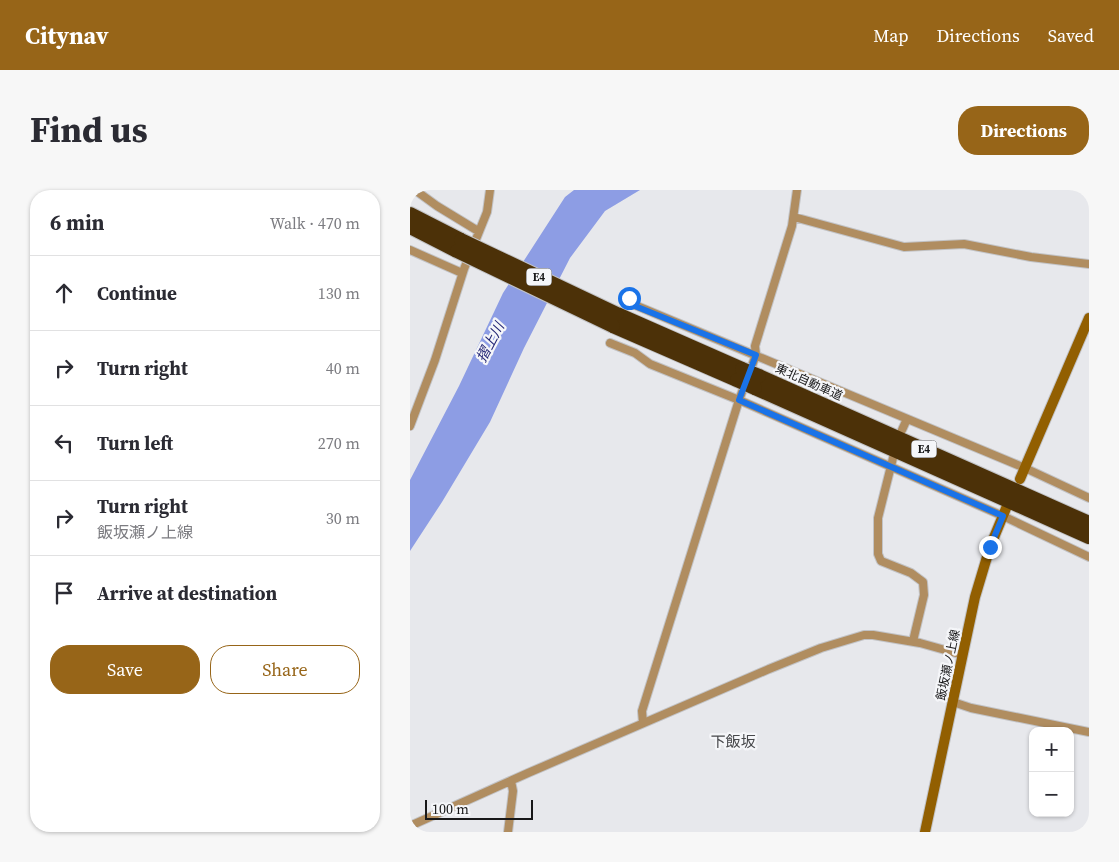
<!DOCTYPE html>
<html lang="en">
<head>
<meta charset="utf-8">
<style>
  :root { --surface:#fff; --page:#f7f7f7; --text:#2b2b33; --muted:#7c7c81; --line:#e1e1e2; --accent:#976518 }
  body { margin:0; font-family:"Source Serif 4","Noto Sans JP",serif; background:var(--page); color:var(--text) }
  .controls { position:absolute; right:15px; bottom:15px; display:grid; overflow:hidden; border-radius:10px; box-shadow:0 1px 4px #0004 }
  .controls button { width:45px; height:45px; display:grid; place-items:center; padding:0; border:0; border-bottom:1px solid var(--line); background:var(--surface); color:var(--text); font:25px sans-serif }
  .scale { position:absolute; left:15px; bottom:12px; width:108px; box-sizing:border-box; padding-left:5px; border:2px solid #181819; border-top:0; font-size:14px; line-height:18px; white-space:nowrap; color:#181819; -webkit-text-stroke:4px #f5f6f9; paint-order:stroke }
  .stop { position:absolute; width:15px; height:15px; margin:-11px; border:4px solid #1a73e8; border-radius:50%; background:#fff }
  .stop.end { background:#1a73e8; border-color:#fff; box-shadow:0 1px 5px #0008 }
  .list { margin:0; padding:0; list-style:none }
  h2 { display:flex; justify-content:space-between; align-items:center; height:65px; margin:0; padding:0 20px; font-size:21px }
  h2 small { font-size:16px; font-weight:400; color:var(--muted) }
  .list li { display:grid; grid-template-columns:32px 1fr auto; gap:15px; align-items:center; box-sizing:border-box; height:75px; padding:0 20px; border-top:1px solid var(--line) }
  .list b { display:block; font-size:19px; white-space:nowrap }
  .list p { margin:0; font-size:16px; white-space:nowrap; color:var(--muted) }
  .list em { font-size:16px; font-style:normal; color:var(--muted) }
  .actions { display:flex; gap:10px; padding:15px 20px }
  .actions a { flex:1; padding:11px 0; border:1px solid var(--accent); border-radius:20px; text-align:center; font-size:18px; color:var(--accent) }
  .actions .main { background:var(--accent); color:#fff }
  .icon { flex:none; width:28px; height:28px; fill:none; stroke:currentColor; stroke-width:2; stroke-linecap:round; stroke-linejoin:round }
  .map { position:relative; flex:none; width:679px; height:642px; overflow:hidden; border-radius:20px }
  header { display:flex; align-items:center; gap:30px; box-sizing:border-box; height:70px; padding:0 25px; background:var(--accent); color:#fff }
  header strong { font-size:24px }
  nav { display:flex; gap:28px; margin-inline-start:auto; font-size:18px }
  .intro { display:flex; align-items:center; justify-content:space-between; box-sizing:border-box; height:120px; padding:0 30px }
  h1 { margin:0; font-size:35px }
  .button { padding:12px 22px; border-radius:20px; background:var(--accent); color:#fff; font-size:18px; font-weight:700 }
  main { display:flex; gap:30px; padding:0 30px }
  aside { flex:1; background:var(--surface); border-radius:20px; box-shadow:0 1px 4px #0004 }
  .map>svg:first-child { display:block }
  .water { fill:#8d9de4 }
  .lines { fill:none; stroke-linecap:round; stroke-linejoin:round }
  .street-casing { stroke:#c2c3c6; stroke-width:10 }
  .secondary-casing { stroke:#c2c3c6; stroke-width:12 }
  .highway-casing { stroke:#c2c3c6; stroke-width:16 }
  .street { stroke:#b08d60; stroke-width:8 }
  .secondary { stroke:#925f01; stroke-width:10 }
  .highway { stroke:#4c3108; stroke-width:14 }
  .highway-bridge-casing { stroke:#c2c3c6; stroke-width:16; stroke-linecap:butt }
  .highway-bridge { stroke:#4c3108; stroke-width:14 }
  .route { stroke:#1a73e8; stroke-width:6 }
  .labels { text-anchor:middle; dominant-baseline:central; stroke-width:4.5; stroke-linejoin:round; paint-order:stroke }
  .shield { fill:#f5f6f9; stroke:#5a5b5c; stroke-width:1 }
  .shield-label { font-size:11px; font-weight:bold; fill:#181819 }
  .street-label { font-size:12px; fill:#181819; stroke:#f5f6f9 }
  .water-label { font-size:14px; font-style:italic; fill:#1d1f70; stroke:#f5f6f9 }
  .quarter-label { font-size:15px; fill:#47484b; stroke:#f5f6f9 }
</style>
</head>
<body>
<header>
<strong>Citynav</strong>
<nav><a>Map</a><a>Directions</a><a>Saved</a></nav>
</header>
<div class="intro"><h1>Find us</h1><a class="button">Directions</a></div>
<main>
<aside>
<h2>6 min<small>Walk · 470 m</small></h2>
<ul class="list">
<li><svg class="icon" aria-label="ahead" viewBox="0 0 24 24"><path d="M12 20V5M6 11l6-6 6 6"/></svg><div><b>Continue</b></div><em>130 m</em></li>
<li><svg class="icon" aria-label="right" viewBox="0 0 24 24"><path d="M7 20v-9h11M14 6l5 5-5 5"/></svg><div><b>Turn right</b></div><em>40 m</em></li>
<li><svg class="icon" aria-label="left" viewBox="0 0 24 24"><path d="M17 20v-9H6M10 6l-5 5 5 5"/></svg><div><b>Turn left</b></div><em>270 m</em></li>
<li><svg class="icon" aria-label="right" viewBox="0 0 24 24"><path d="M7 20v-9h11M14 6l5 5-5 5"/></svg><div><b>Turn right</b><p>飯坂瀬ノ上線</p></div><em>30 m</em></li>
<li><svg class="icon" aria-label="arrive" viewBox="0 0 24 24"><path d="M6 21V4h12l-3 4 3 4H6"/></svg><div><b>Arrive at destination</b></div></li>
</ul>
<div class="actions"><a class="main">Save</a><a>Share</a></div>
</aside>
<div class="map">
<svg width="679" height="642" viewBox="0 0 679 642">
  <rect width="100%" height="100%" fill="#e7e8ec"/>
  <path class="water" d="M164 0H230L195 21 160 68 114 158 80 232 32 312 0 361V290L49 196 93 103 155 7Z"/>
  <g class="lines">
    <g class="street-casing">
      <path id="street" d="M5 0 27 16 68 41
        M384 27 494 57 554 54 621 67 679 74
        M0 60 52 83
        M219 109 220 113 615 278 679 308
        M200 153 225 163 240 174 329 210 593 326 679 367
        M0 236 25 170 54 79 77 22 80 0
        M492 240 497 229
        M484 264 468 328V364L471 371 501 383 513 392 514 405 503 451
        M543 512 561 518 679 542
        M233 533 232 521 329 210 346 165 345 156 382 36 387 0
        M0 636 118 583 359 479 411 458 454 445H463L510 453 553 465
        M98 642 103 601 101 591"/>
    </g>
    <g class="secondary-casing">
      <path id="secondary" d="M610 289 679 128
        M515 642 565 407 580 357 597 316"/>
    </g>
    <g class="highway-casing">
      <path id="highway" d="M0 24 51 50
        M0 37 47 61
        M207 124 332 179
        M203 136 327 190
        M349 186 679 333
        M345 198 679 347"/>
    </g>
    <use href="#street" class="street"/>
    <use href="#secondary" class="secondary"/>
    <use href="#highway" class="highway"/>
    <g class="highway-bridge-casing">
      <path id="highway-bridge" d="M51 50 207 124
        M47 61 203 136
        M332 179 349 186
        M327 190 345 198"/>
    </g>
    <use href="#highway-bridge" class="highway-bridge"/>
  </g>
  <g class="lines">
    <path class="route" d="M219 108 220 114 346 165 329 210 593 326 580 357"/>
  </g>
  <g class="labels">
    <g class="shield">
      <rect x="116.5" y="78.5" width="25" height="17" rx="4"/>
      <rect x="501.5" y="250.5" width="25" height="17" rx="4"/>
    </g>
    <g class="shield-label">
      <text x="129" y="87">E4</text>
      <text x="514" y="259">E4</text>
    </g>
    <g class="street-label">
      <text transform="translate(399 192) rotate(24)">東北自動車道</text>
      <text transform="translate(538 475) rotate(-78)">飯坂瀬ノ上線</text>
    </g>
    <g class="water-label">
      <text transform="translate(80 152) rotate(-62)">摺上川</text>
    </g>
    <g class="quarter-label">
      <text x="323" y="551">下飯坂</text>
    </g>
  </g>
</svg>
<div class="controls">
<button>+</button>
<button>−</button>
</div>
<div class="scale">100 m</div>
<div class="stop" style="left:219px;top:108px"></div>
<div class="stop end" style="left:580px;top:357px"></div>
</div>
</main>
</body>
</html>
